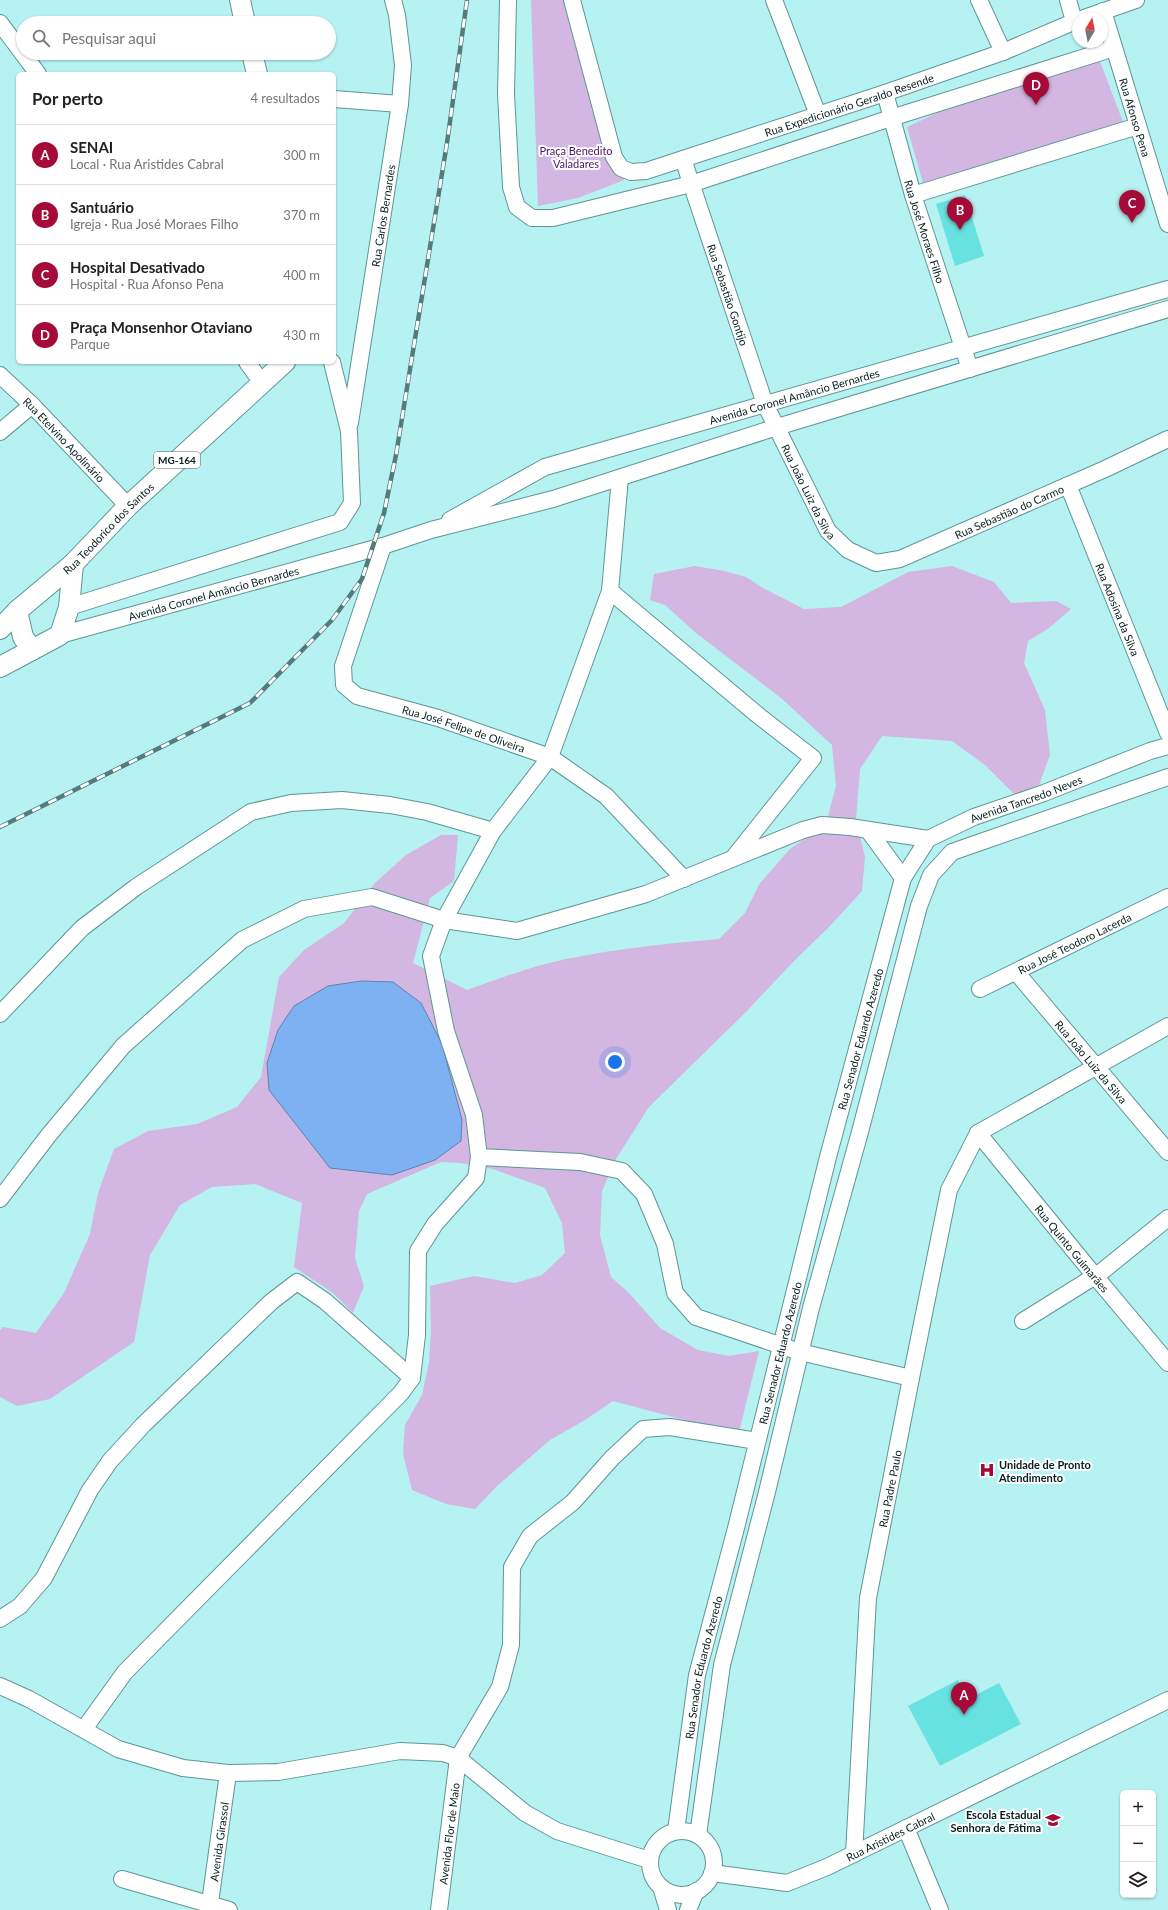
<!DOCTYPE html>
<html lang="pt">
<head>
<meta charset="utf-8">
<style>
  :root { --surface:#fff; --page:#f6f6f6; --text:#222; --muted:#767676; --line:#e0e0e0; --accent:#a50a38 }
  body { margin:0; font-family:Lato,sans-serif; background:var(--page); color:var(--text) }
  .controls { position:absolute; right:12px; bottom:12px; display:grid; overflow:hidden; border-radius:6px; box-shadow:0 1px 3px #0004 }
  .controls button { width:36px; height:36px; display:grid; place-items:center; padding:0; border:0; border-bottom:1px solid var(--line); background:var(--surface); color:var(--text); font:20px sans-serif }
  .compass { position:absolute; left:1072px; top:12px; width:36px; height:36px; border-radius:50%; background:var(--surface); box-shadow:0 1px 3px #0004; rotate:10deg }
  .you { position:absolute; left:615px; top:1062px; width:14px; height:14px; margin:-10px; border:3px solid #fff; border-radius:50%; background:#1a73e8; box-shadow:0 0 0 6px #1a73e833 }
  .badge { display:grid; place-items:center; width:26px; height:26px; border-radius:50%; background:var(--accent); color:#fff; font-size:13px; font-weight:700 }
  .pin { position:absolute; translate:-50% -33px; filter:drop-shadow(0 1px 2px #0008) }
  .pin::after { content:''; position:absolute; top:21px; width:14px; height:12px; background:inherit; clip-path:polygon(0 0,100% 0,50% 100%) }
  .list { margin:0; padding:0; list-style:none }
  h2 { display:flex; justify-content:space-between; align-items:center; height:52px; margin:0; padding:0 16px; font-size:17px }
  h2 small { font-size:13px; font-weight:400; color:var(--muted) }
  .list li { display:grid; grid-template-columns:26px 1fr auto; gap:12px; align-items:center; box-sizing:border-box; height:60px; padding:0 16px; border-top:1px solid var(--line) }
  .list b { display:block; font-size:15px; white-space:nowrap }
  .list p { margin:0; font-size:13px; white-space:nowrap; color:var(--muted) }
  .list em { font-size:13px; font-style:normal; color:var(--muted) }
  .icon { flex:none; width:22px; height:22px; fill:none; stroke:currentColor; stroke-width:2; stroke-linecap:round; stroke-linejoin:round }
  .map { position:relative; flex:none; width:1168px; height:1910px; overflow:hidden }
  .search { position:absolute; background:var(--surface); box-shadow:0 1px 3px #0004; left:16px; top:16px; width:320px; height:44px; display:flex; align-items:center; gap:10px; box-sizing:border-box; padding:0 14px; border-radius:22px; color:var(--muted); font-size:15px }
  .panel { position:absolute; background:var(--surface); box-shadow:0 1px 3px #0004; left:16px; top:72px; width:320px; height:292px; border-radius:6px }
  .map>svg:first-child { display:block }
  .green { fill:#d3b6e1 }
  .water { fill:#7db1f1; stroke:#5985b2 }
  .building { fill:#68e2e1 }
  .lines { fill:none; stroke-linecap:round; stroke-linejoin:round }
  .minor-casing { stroke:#5d9695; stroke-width:18 }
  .major-casing { stroke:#5d9695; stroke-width:22 }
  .minor { stroke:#fff; stroke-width:16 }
  .major { stroke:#fff; stroke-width:20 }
  .rail-casing { stroke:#537b7b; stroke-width:4.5 }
  .rail { stroke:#fff; stroke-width:3; stroke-dasharray:9; stroke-linecap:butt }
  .labels { text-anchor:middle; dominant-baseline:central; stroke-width:4; stroke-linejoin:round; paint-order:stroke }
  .shield { fill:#fff; stroke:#516262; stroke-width:1 }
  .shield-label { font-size:10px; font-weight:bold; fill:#061e1e }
  .street-label { font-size:11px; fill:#061e1e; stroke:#fff }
  .park-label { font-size:11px; fill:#4f1366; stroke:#fff }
  .poi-label { font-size:11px; font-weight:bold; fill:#061e1e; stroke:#fff; text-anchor:start }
</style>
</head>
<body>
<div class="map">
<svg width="1168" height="1910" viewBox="0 0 1168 1910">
  <rect width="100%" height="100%" fill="#b6f2f1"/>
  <path class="green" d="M531 0H574L624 180 578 198 538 206Z
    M1095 48 1123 122 923 183 907 127 993 87Z
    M695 566 724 571 746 577 763 588 804 609 841 607 908 572 952 566 994 582 1011 603 1056 601 1071 609 1049 628 1028 641 1024 663 1045 710 1050 755 1039 785 1014 794 985 765 952 741 882 736 860 769 856 819 865 857 862 891 829 927 794 961 745 1013 649 1107 616 1159 602 1191 600 1235 611 1277 629 1293 660 1328 698 1350 729 1356 759 1351 739 1432 703 1425 613 1401 585 1420 550 1440 497 1486 475 1509 446 1504 412 1490 403 1454 405 1425 422 1395 429 1362 431 1329 430 1286 474 1276 515 1283 542 1275 565 1253 562 1223 545 1188 493 1169 460 1163 441 1162 367 1194 359 1211 355 1258 364 1286 353 1313 333 1293 294 1267 302 1203 255 1184 212 1187 180 1205 150 1255 134 1342 50 1399 17 1406 0 1397V1330L3 1327 36 1333 64 1293 90 1234 98 1193 114 1149 148 1131 197 1124 237 1107 261 1077 279 977 304 950 344 923 375 883 406 855 441 835H458L454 881 430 898 413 963 467 990C493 981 519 971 545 964 601 950 661 944 719 939L745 913 760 883 790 849 826 824 836 786 832 745 781 698 696 633 665 605 650 600 654 574Z"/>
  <path class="water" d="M361 981 393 982 421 1003 442 1044 462 1120 461 1141 435 1160 392 1175 330 1168 269 1090 267 1063 278 1030 294 1006 328 986Z"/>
  <path class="building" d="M965 195 984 256 955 266 936 204Z
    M958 1680 968 1699 999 1683 1021 1724 940 1766 908 1706Z"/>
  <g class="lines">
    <g class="minor-casing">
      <g id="minor">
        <path d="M508 0 506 94 511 187 517 207 532 218H553L691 184 891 118 1114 48"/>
        <path id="s1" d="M572 0 614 157 621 168 631 172 646 171 885 93 1003 52 1078 20"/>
        <path d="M774 0 818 115"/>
        <path d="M979 0 1003 52"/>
        <path d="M1068 0 1074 21"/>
        <path id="s2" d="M1103 11 1168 224"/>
        <path d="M1084 18 1136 0"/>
        <path d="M0 23 38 74"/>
        <path id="s3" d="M885 93 913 195 970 369"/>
        <path d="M334 99 400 104"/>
        <path id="s4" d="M683 159 765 404 828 531 848 550 876 563 900 559 1105 469 1168 439"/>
        <path d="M913 195 1138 126"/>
        <path d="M247 362 262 383"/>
        <path id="s5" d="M0 375 32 405 128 506"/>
        <path id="s6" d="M350 423 400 104 403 65 397 15 393 0"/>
        <path d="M0 432 32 405"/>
        <path d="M620 478 610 591 550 757 493 831 444 920 431 956 446 1031 474 1115 479 1157 580 1162 622 1171 644 1194 665 1244 675 1293 696 1317 800 1352 911 1378"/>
        <path id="s7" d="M1068 485 1168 733"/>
        <path id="s8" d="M450 520 545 467 1168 289"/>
        <path id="s9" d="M383 546 343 666 344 685 357 696 438 718 550 757 606 796 684 879"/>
        <path d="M610 591 759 716 813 758 734 857"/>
        <path d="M69 607 340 522 352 503 349 431 332 362"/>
        <path id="s10" d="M60 635 383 546 431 530 553 499 777 427 1168 309"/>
        <path d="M868 830 903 878"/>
        <path id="s11" d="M1016 972 1168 1152"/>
        <path id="s12" d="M980 989 1168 897"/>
        <path d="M0 1014 82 928 136 887 251 812 291 803 342 800 390 805 427 812 493 831"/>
        <path id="s13" d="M978 1133 1085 1264 1168 1363"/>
        <path d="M978 1133 1168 1026"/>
        <path d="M0 1199 48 1136 123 1046 242 940 304 909 372 897 444 920 517 931 646 894 803 830 822 825 850 827 928 839"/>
        <path d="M1023 1321 1100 1273 1168 1218"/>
        <path d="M0 1619 20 1606 44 1578 90 1490 110 1461 143 1425 271 1302 297 1282 325 1301 412 1378"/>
        <path d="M0 1686 29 1699 118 1749 183 1768 228 1773 278 1772 400 1751 443 1753 458 1758 525 1813 557 1831 649 1860"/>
        <path d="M84 1729 125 1672 401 1393 412 1378 417 1335 418 1251 435 1224 476 1178 479 1157"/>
        <path d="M906 1828 940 1910"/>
        <path id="s14" d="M676 1831 697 1675 736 1528 828 1157 903 878 928 839 974 817 1044 793 1150 751 1168 746"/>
        <circle cx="682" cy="1863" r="32"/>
        <path d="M698 1835 722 1665 767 1492 811 1308 860 1132 919 906 931 875 952 852 1168 777"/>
        <path id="s15" d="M854 1854 868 1598 911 1378 949 1190 978 1133"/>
        <path id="s16" d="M712 1873 787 1883 827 1867 1168 1700"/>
        <path d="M122 1879 229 1910"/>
        <path d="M661 1887 668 1910"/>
        <path id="s17" d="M209 1910 228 1773"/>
        <path id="s18" d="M439 1910 458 1758 500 1687 511 1645 512 1567 530 1536 573 1502 612 1458 643 1429 670 1427 757 1441"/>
        <path d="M688 1910 696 1891"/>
      </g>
    </g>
    <g class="major-casing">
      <g id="major">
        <path d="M240 0 245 23"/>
        <path d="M252 53 257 74"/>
        <path d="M17 611 23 637 32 650"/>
        <path id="s19" d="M0 629 17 611 73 564 128 506 285 362"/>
        <path d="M0 667 60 635 69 607 73 564"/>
      </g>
    </g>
    <use href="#minor" class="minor"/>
    <use href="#major" class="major"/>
    <g class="rail-casing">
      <path id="rail" d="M0 827 250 703 332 620 362 579 384 513 396 455 447 143 467 0"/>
    </g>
    <use href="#rail" class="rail"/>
  </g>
  <defs>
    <g id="hospital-bare" transform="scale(1.2)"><path d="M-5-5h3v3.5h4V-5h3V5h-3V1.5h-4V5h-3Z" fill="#a50a38" stroke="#fff" stroke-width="2.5" paint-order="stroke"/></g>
    <g id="school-bare" transform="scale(1.2)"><path d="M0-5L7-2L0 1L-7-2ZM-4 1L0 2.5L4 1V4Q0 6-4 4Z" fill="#a50a38" stroke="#fff" stroke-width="2.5" paint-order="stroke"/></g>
  </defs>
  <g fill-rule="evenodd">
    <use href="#hospital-bare" x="987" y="1470"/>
    <use href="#school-bare" x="1053" y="1820"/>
  </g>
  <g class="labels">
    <rect class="shield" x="154" y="452" width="46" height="16" rx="3"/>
    <g class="shield-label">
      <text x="177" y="460">MG-164</text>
    </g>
    <g class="street-label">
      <text stroke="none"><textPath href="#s1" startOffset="415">Rua Expedicionário Geraldo Resende</textPath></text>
      <text stroke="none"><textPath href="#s2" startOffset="111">Rua Afonso Pena</textPath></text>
      <text stroke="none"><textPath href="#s6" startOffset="210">Rua Carlos Bernardes</textPath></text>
      <text stroke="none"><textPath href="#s3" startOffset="144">Rua José Moraes Filho</textPath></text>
      <text stroke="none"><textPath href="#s4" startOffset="143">Rua Sebastião Gontijo</textPath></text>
      <text stroke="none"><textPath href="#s8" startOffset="368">Avenida Coronel Amâncio Bernardes</textPath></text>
      <text stroke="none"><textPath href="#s5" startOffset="91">Rua Etelvino Apolinário</textPath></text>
      <text stroke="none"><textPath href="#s4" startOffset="356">Rua João Luiz da Silva</textPath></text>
      <text stroke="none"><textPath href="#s4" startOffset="602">Rua Sebastião do Carmo</textPath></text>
      <text stroke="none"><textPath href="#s19" startOffset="148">Rua Teodorico dos Santos</textPath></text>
      <text stroke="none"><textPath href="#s10" startOffset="159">Avenida Coronel Amâncio Bernardes</textPath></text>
      <text stroke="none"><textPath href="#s7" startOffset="134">Rua Adosina da Silva</textPath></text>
      <text stroke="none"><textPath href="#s9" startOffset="274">Rua José Felipe de Oliveira</textPath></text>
      <text stroke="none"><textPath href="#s14" startOffset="1133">Avenida Tancredo Neves</textPath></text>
      <text stroke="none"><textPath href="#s12" startOffset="105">Rua José Teodoro Lacerda</textPath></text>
      <text stroke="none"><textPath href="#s14" startOffset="814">Rua Senador Eduardo Azeredo</textPath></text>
      <text stroke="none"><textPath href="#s11" startOffset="117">Rua João Luiz da Silva</textPath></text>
      <text stroke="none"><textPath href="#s13" startOffset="149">Rua Quinto Guimarães</textPath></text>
      <text stroke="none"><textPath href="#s14" startOffset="490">Rua Senador Eduardo Azeredo</textPath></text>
      <text stroke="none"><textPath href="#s15" startOffset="368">Rua Padre Paulo</textPath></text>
      <text stroke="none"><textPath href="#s14" startOffset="166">Rua Senador Eduardo Azeredo</textPath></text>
      <text stroke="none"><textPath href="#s18" startOffset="77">Avenida Flor de Maio</textPath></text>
      <text stroke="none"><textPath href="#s16" startOffset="189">Rua Aristides Cabral</textPath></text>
      <text stroke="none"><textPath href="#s17" startOffset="69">Avenida Girassol</textPath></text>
    </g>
    <g class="park-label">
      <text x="576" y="150">Praça Benedito<tspan x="576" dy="13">Valadares</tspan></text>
    </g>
    <g class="poi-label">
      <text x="999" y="1464">Unidade de Pronto<tspan x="999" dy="13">Atendimento</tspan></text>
      <text x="1041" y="1814" text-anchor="end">Escola Estadual<tspan x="1041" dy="13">Senhora de Fátima</tspan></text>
    </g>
  </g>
</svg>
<div class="controls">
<button>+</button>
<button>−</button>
<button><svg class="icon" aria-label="layers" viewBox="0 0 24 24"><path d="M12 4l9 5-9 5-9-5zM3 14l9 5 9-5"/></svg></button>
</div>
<svg class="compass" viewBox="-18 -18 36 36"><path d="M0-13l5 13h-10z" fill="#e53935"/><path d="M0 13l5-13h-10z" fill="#767676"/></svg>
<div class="you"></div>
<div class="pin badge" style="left:964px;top:1715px">A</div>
<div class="pin badge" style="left:960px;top:230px">B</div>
<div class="pin badge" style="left:1132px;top:223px">C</div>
<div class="pin badge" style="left:1036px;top:105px">D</div>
<div class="search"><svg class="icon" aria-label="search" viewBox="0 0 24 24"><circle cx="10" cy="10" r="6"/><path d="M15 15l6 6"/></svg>Pesquisar aqui</div>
<section class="panel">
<h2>Por perto<small>4 resultados</small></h2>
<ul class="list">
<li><span class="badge">A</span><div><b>SENAI</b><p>Local · Rua Aristides Cabral</p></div><em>300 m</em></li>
<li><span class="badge">B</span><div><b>Santuário</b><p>Igreja · Rua José Moraes Filho</p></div><em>370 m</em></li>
<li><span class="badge">C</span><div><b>Hospital Desativado</b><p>Hospital · Rua Afonso Pena</p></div><em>400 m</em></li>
<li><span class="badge">D</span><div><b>Praça Monsenhor Otaviano</b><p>Parque</p></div><em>430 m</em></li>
</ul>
</section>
</div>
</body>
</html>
